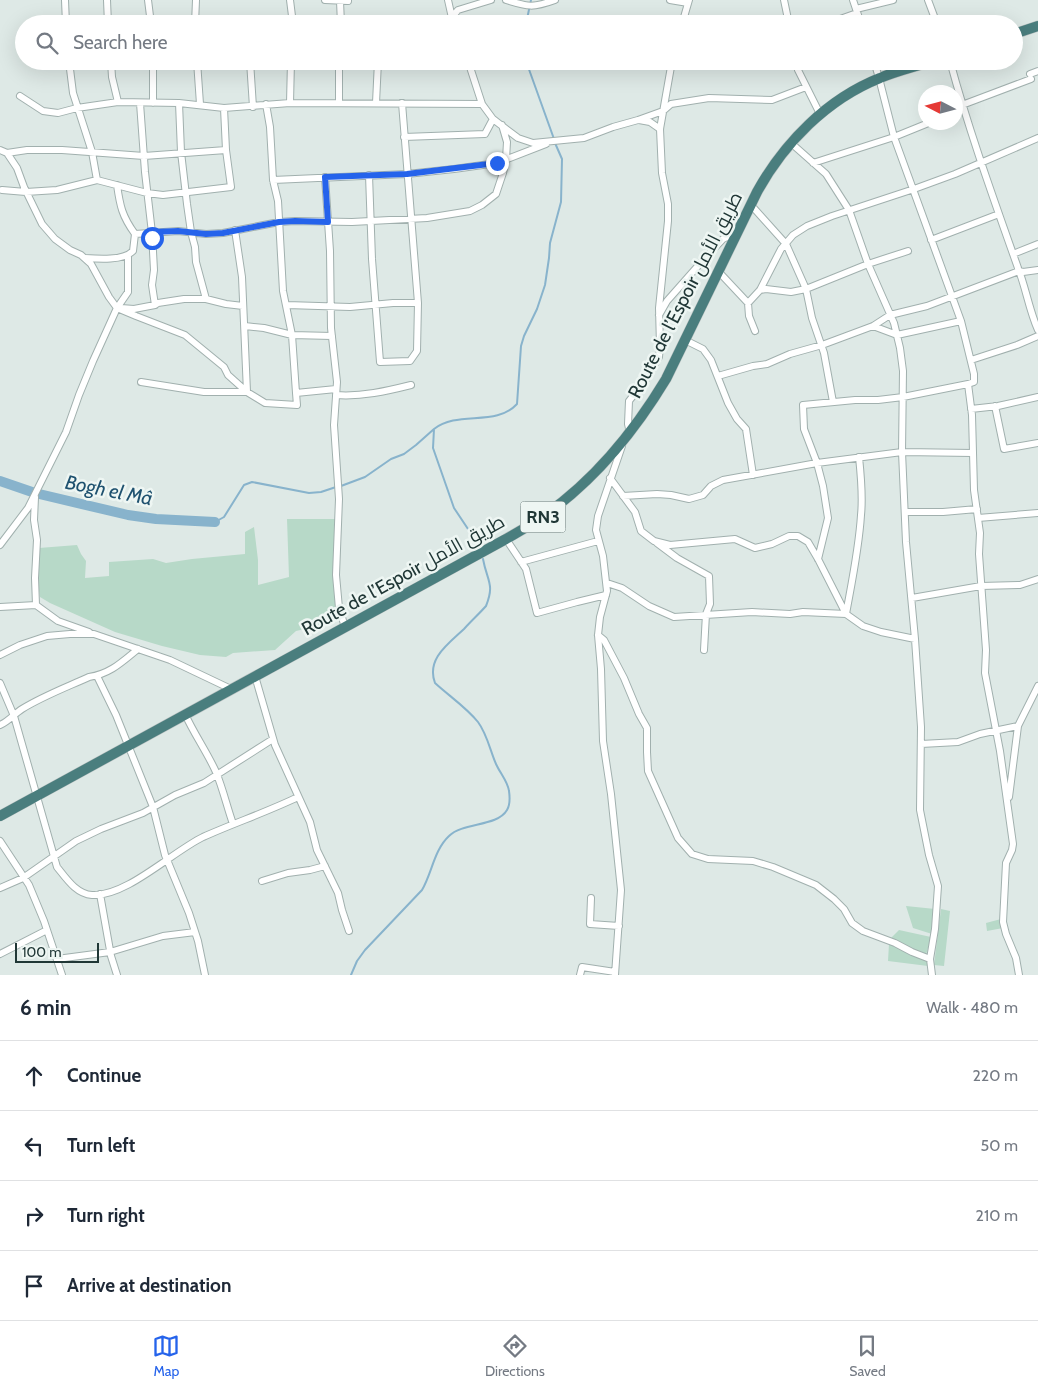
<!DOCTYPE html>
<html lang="en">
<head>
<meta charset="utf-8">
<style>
  :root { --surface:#fff; --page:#f6f6f7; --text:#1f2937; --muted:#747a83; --line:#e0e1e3; --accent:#2563eb }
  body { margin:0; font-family:Cabin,Cairo,sans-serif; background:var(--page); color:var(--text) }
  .compass { position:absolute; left:918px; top:85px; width:45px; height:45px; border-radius:50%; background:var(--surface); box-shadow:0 5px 20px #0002; rotate:276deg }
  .scale { position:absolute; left:15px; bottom:12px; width:84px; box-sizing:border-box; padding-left:5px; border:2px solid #203736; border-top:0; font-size:14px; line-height:18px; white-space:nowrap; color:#203736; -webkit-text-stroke:4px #eef6f3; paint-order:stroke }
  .stop { position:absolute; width:15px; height:15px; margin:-11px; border:4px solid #2563eb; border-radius:50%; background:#fff }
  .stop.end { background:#2563eb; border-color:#fff; box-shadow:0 1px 5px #0008 }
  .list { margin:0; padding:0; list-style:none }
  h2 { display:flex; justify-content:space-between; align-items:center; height:65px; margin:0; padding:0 20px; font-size:21px }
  h2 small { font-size:16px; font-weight:400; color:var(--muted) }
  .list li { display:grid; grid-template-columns:32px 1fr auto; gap:15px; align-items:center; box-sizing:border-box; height:70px; padding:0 20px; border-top:1px solid var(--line) }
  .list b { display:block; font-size:19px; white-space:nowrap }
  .list em { font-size:16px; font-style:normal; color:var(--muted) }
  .icon { flex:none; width:28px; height:28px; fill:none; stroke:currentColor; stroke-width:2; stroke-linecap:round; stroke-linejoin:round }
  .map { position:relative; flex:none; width:1038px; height:975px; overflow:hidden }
  .search { position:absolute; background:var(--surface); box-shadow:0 5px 20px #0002; left:15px; right:15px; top:15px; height:55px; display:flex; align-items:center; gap:12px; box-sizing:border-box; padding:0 18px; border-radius:28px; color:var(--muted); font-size:19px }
  .sheet { height:345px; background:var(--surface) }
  nav { display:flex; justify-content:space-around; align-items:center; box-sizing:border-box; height:70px; border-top:1px solid var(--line); background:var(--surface); font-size:14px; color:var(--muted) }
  nav a { display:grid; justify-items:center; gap:2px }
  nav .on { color:var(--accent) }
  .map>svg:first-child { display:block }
  .green { fill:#b7d9c8 }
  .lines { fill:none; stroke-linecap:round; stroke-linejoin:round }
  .stream { stroke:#88b3cc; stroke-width:2 }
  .river { stroke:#88b3cc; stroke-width:10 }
  .minor-casing { stroke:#a1b0ae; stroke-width:8 }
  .trunk-casing { stroke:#bcc3c3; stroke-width:11 }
  .minor { stroke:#fff; stroke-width:6 }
  .trunk { stroke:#4a7e7e; stroke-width:10 }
  .route { stroke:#2563eb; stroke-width:6 }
  .labels { text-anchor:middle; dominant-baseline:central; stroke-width:5; stroke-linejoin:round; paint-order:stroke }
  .shield { fill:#eef6f3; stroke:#5e706f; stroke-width:1 }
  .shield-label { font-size:18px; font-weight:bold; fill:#203736 }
  .street-label { font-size:19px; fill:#203736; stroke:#eef6f3 }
  .water-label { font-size:20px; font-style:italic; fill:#1e516f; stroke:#eef6f3 }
</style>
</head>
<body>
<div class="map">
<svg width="1038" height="975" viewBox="0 0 1038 975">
  <rect width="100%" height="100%" fill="#dee9e6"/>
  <path class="green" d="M287 519H335V600L338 618 314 627 296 631 275 650 233 653 226 657 200 655 162 646 115 632 50 603 40 597 37 578 39 548 77 545 81 554 86 561 85 578 109 576V562L153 559 166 563 192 559 245 554V532L254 527 258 560V585L289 577Z
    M906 906 935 909 932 934 913 928Z
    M941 909 950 911 944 966 934 965Z
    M1001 919 1003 928 987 931 986 923Z
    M899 930 931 937 926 955 891 938Z
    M889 944 928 961V966L888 961Z"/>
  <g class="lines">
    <path class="stream" d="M526 24 531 0
      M526 61 554 139
      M341 486 365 477 391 459 404 454 416 445 434 429
      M215 522 224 517 244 485 252 482 309 493 321 492 336 487
      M476 545 470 532 454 508 433 448 434 429C458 410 496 427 517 404L521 346 524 336 537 309 545 285 549 258 550 243 561 202 562 159 555 143
      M351 975 357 961 365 950 422 890C432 873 434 850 449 836 463 822 497 827 507 810 510 805 510 798 509 791 508 782 500 773 496 764 490 750 487 734 478 722 466 707 449 696 435 683 426 659 448 644 464 629 471 621 479 614 486 606 495 584 487 581 483 559"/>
    <path class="river" d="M0 481 35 493 128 515 156 519 215 522"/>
    <g class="minor-casing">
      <path id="minor" d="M65 0 66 24
        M107 0 108 24
        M148 0 151 24
        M290 0 293 24
        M325 0 348 1V0
        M448 0 452 18 455 24
        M506 0C528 7 533 8 555 0
        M670 0 688 3
        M784 0 789 24
        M853 0 861 24
        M928 0 937 24
        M340 1 341 24
        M856 9 893 0
        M293 23 316 24
        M195 24 196 0
        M446 24 458 10 491 0
        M682 24 689 0
        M826 24 857 13
        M69 61 73 93 92 152 97 180
        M111 61 112 77 118 102
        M197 61 200 104
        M250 61 253 107
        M339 61V103
        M468 61 482 104 493 119 518 138 533 143 584 138 613 127 638 120 663 111 671 104 709 98 772 100 806 87
        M796 61 798 70 820 114
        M874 61 879 78 894 137 961 321 974 374V382L968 384 972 415 974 490 980 533 979 554 986 650 985 673 1000 751 1013 844 1012 850 1006 863 1003 922 1006 934 1016 958 1019 975
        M950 61C969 131 994 200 1018 268 1026 288 1029 310 1038 330
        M1030 74 1038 71
        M20 96 43 111 58 113 77 108 118 102 179 103 224 108 290 103 482 104
        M140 103 145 172 152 233 154 270 152 285 155 305
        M153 103V61
        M179 103 181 152 187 204 191 232 195 247 196 262 206 299
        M290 103 291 61
        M376 103 378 61
        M266 104 270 127 273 180 278 201 283 291 292 335 296 393
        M962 105 1031 79
        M956 112 963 109
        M639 120 650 122 660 129
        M404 137 485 134 493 119
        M791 143 826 174 849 210 868 264 894 323 900 348 903 371 902 452 906 542 915 639 921 727 920 810 929 855 938 886 935 929 930 959
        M0 150 7 153 17 168 24 187 42 224 55 239 70 250 81 255 91 264 109 297 117 308 136 316 185 335 224 367 228 375 247 392 265 403 297 405 296 393 336 389
        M7 153 27 150H62L144 156 226 150
        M813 163 894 137 931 122
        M369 175 372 259 380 362 410 361 417 351 418 303 402 103
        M325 177 330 251 331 328 337 382 334 425 339 499 336 575 339 608 345 627
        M273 180 407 174 454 169 497 163 546 144
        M2 190 26 192 57 190 97 180 147 193 163 195 231 187 226 150 224 108
        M751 205 786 244 806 289 812 318 824 353 833 402
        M135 234 178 231 206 234 223 233 279 222 295 221 352 222 427 218 470 211 482 205 496 194 503 173 506 159 507 142 502 125
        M931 240 999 214
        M1013 254 1038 244
        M85 258C98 259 123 261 133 251L135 234C122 216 120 206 117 185
        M718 271 748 303 749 316 755 331
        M760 290 766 289 791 292 806 289 868 264 908 251
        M748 303 760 290 781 249 793 235 807 226 832 216 914 189 955 174 1038 138
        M287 305 350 307 393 303H418
        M121 308 134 309 155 305 158 303 184 299H206L226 304 243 306
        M659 315 667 301 705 258 723 239 737 232
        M245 326 264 328 292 335 332 336
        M873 326 897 335 961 321
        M685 340 703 349 711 360 728 403 737 419 746 429 753 475
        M971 360 1017 345 1038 336
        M718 376 753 366 767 364 790 354 822 345 873 326 890 315 927 306 1019 271 1023 272 1038 270
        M141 382 204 392H247L242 277 235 230
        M336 395C361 397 387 391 411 385
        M995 406 1004 449 1038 443
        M971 409 998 406 1038 397
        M630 433 628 424 629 401 645 381 659 357 660 346 659 308 668 221V204L662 173 660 129 672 61
        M610 478 635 512 641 531 654 541 670 545 735 539 755 548 772 544 789 536H798L808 542 818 559 846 614 863 626 881 632 915 639
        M623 496 657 494 671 495 689 499 703 495 711 486 723 480 817 463 902 452 973 453
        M35 497 34 520 37 540 35 578 36 605 58 621 89 632
        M905 512H943L977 509
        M978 518 1038 513
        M506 539 526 569 537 613 577 602 606 595
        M657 543 677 558 709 576 710 604 706 614 704 650
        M0 545 28 508 66 432 79 395 93 361 117 308 128 292V255
        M818 559 828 518 823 486 817 463 804 429 803 405 855 400H878L903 397 968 384
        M521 562 598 541
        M607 583 622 588 649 606 674 617 752 612 790 614 803 612 846 614C852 581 859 548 861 515 863 496 861 476 859 457
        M912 598 981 586 1020 585 1038 579
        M0 607 36 605
        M598 635 604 640 624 678 639 714 647 728V752L648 771 678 838 692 854 708 859 753 861 773 867 816 885 834 899 844 909 852 923 863 931 895 943 912 952 930 959 932 975
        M0 655 20 645 47 636 70 634H94L170 660 231 689
        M97 676 116 715 153 807 165 855 189 913 198 941 205 975
        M255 676 275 745 310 822 317 850 338 893 342 910 349 931
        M0 683 14 716 57 867C66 878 76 894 92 895 126 897 172 852 203 837 234 823 267 812 298 797
        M185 714C194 734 207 752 216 772 223 789 227 807 233 824
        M0 725C9 721 14 714 22 709 43 696 67 687 89 677 110 674 122 662 138 649
        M921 744 958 742 980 734 1018 726 1038 686
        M1009 797 1018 726
        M0 841 29 885 44 921 62 975
        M262 881 288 873 310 870 325 866
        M0 888 23 878 76 841 101 829 143 813 175 795 204 783 273 739
        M100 894 111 956 117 975
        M591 898 590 924 619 926
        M0 954 47 930
        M57 959 110 952 163 936 195 932
        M580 975 582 967 615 972
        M615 975 621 890 611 794 603 741 601 669 598 635 600 617 607 591 603 556 596 530 598 516 622 446"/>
    </g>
    <g class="trunk-casing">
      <path id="trunk" d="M1014 34 1038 26
        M0 816 506 539C518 532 531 525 542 517 593 482 634 432 666 379L757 192C784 143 827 99 880 78 896 71 914 67 932 61"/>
    </g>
    <use href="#minor" class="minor"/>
    <use href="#trunk" class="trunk"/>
  </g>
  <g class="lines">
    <path class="route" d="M152 238V232L178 231 206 234 223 233 279 222 295 221 328 222 325 177 407 174 497 163"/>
  </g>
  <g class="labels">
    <rect class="shield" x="520.5" y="501.5" width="45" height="31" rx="4"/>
    <g class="shield-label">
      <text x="543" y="517">RN3</text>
    </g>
    <g class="street-label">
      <text transform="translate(685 295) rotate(-63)">Route de l’Espoir طريق الأمل</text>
      <text transform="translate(403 575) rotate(-29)">Route de l’Espoir طريق الأمل</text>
    </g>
    <g class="water-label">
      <text transform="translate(109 490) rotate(11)">Bogh el Mâ</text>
    </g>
  </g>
</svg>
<svg class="compass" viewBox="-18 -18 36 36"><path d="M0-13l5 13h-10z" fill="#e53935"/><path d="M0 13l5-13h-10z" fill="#747a83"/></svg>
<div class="scale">100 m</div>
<div class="stop" style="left:152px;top:238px"></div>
<div class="stop end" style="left:497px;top:163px"></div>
<div class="search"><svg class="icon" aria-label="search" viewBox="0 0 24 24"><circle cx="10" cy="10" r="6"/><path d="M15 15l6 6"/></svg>Search here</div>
</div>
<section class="sheet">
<h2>6 min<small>Walk · 480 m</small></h2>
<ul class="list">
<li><svg class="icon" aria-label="ahead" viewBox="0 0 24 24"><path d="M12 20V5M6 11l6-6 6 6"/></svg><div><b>Continue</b></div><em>220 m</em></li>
<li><svg class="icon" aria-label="left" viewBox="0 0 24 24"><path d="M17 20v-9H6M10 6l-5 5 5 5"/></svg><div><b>Turn left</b></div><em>50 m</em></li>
<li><svg class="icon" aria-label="right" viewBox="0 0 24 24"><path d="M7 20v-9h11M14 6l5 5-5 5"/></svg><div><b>Turn right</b></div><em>210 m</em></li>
<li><svg class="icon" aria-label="arrive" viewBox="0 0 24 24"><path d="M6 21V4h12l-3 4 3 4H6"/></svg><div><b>Arrive at destination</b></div></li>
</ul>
</section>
<nav>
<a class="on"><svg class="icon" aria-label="map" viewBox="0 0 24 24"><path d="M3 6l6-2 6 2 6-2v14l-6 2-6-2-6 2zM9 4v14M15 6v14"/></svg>Map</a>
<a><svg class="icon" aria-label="directions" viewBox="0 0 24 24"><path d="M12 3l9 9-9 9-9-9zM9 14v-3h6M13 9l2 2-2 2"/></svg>Directions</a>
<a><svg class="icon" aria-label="saved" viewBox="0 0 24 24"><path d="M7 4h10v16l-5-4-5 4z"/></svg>Saved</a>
</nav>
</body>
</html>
